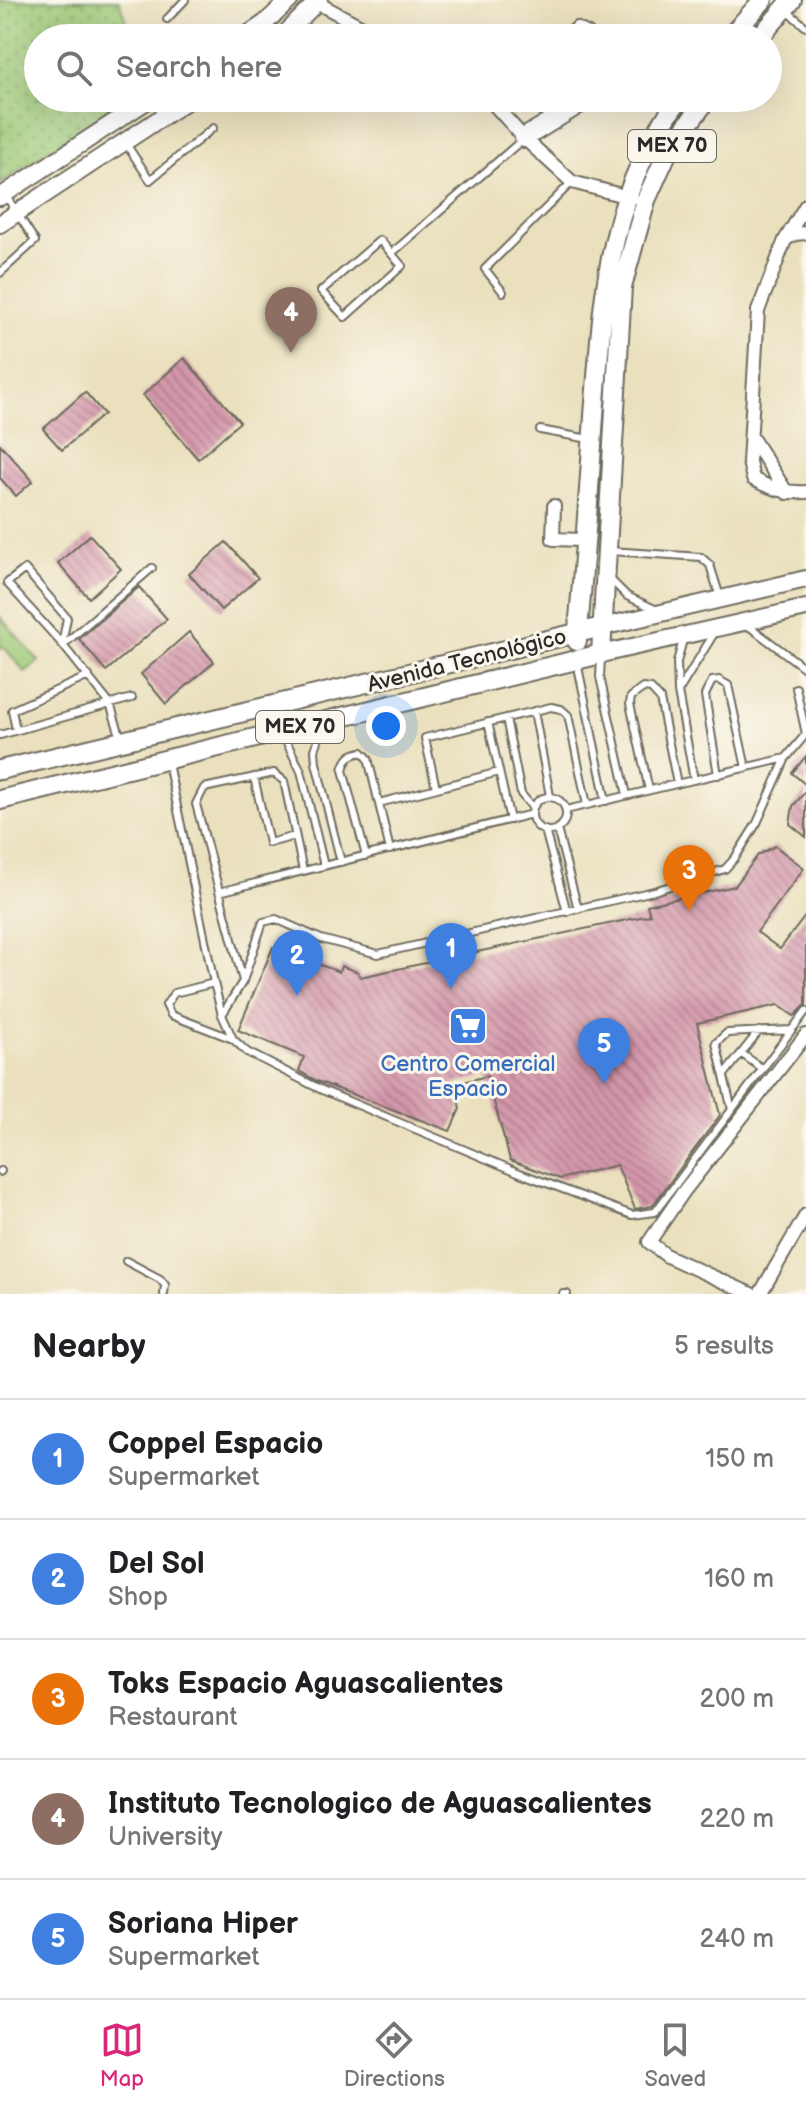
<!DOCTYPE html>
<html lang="en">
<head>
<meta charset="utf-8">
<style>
  :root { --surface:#fff; --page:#f2f2f2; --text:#202124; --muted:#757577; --line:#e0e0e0; --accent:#db2777 }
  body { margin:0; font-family:"Balsamiq Sans",sans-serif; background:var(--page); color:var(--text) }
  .you { position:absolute; left:386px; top:726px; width:28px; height:28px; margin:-20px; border:6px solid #fff; border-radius:50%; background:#1a73e8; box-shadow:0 0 0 12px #1a73e833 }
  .badge { display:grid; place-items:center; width:52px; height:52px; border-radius:50%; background:var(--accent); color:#fff; font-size:26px; font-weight:700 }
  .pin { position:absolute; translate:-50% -66px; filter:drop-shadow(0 2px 4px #0008) }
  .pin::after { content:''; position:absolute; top:42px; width:28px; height:24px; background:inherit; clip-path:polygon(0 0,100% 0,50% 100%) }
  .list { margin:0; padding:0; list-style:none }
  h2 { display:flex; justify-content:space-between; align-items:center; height:104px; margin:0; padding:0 32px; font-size:34px }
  h2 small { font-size:26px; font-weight:400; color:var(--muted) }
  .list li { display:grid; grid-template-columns:52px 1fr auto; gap:24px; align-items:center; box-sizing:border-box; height:120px; padding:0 32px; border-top:2px solid var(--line) }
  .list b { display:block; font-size:30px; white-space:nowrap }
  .list p { margin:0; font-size:26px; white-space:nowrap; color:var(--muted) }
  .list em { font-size:26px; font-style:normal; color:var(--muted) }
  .icon { flex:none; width:44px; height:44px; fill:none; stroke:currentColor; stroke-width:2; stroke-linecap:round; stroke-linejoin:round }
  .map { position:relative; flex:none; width:806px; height:1294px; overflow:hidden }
  .search { position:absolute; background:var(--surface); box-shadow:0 8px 32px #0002; left:24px; right:24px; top:24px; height:88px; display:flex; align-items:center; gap:20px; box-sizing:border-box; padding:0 28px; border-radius:44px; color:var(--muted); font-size:30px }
  .sheet { height:704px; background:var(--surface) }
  nav { display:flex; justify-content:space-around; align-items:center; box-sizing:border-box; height:112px; border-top:2px solid var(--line); background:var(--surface); font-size:22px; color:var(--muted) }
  nav a { display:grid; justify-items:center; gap:4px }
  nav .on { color:var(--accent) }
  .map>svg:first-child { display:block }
  .green { fill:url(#green-dots); stroke:#647a51; stroke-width:2 }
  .pitch { fill:#9cc977; stroke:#647a51; stroke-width:2 }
  .building { fill:url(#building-back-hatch) }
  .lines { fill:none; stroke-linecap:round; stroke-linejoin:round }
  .lane-casing { stroke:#6e6a5e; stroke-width:10 }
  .street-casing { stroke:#6e6a5e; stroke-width:16 }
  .secondary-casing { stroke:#6e6a5e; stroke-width:20 }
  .primary-casing { stroke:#6e6a5e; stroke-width:22 }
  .lane { stroke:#fff; stroke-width:6 }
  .street { stroke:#fff; stroke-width:12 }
  .secondary { stroke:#fff; stroke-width:16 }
  .primary { stroke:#fff; stroke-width:18 }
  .labels { text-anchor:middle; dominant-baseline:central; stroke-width:6; stroke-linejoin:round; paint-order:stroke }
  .shield { fill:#fbf7ec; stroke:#696865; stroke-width:2 }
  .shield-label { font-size:20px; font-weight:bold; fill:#2b2b2b }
  .street-label { font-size:22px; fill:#2b2b2b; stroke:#fbf7ec }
  .shop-label { font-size:22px; fill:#366cbe; stroke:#fbf7ec }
</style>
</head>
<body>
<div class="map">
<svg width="806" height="1294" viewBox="0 0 806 1294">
  <defs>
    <pattern id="green-dots" width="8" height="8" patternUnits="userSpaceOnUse" patternTransform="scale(2)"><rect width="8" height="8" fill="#9cc977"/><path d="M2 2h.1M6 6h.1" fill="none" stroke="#7fa362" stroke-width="1.8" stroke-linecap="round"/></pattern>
    <pattern id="building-back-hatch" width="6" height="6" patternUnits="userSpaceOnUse" patternTransform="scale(2)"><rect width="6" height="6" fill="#d496aa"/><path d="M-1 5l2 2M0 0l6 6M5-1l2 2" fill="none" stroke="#ac7b8b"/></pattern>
  </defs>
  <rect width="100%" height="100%" fill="#fbf7ec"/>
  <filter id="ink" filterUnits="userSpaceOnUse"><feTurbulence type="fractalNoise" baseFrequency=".0125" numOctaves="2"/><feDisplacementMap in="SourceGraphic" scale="16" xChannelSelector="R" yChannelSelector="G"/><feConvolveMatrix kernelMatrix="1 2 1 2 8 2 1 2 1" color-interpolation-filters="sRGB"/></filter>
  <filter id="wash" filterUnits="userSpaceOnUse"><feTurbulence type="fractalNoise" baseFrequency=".006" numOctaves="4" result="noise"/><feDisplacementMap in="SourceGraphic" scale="32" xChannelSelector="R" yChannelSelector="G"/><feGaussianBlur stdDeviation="1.8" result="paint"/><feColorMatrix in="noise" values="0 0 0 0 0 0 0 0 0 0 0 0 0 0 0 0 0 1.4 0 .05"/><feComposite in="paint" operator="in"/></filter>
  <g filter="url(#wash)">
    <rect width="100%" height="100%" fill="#eae0bd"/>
    <path class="green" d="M0 0H119L131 38H38V98H128L0 184Z"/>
    <path class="pitch" d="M0 617 39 661 25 672 4 647 0 649Z"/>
    <g id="blocks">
      <path class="building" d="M184 358 240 422 198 459 143 395Z
        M85 392 104 414 62 450 43 429Z
        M0 444 33 481 16 496 0 478Z
        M90 535 121 569 89 598 58 563Z
        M226 542 258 578 221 610 189 574Z
        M139 587 167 619 106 671 79 639Z
        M189 632 214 662 166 704 141 674Z
        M806 756V785L792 773Z
        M806 791V837L790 824 793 806Z
        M775 846 804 868 757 932 780 949 806 915V1005L794 1016 778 1005 697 1023 720 1115 652 1206 635 1209 617 1165 560 1179 510 1160 487 1076 455 1084 460 1109 450 1131 317 1081 299 1071 304 1057 238 1030 273 947 339 972 341 966 358 972 360 977 650 915 647 905 735 886 758 855Z"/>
    </g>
  </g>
  <g filter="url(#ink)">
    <use href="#blocks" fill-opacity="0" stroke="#6e6a5e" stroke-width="2"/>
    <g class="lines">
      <g class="lane-casing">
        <path id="lane" d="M787 11 806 27
          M167 19 185 0
          M562 38 576 25 589 31 594 38
          M126 144 150 180 213 128
          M380 240 402 266 345 317 321 291Z
          M392 253 522 140
          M0 273 35 241 5 194
          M503 292 485 269 572 182
          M540 430 589 439
          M610 551 701 557 710 565 720 597
          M610 579 627 596 657 610
          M746 624 806 669
          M62 644 67 618 25 569 7 583 62 644 110 704 121 738
          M63 645 152 568
          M601 658 600 677 627 795
          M577 662 606 801
          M678 692 677 662 684 636
          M534 711 550 796
          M506 718 521 794 533 808
          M488 722 510 820
          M323 725 315 750 316 763 341 862
          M16 730 12 710 89 676
          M0 735 132 698
          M283 735 301 771 324 866
          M168 763 214 983 222 1015 233 1039 247 1052 322 1090 520 1173 632 1215 655 1212 806 1011
          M718 775 705 695 712 681 719 680 728 685 746 768
          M254 777 269 843 295 836
          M694 780 678 692 715 632
          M436 788 425 738 551 707 561 709 568 715 587 805
          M649 790 630 704 631 697 643 688 651 689 660 699 677 784
          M532 814a17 17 0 1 1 34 0a17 17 0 1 1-34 0Z
          M379 803 499 772
          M566 810 786 758
          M557 829 578 909
          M545 830 567 912
          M366 856 343 770C346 758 351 754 362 752L368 758 390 850
          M303 871 284 781 274 773 204 788 196 804 243 981 263 922 276 919 321 939 378 954 654 891 725 869 735 858 757 823 786 758 806 734 796 688
          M219 892 532 814
          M214 983 174 993 166 1005 171 1015 233 1039
          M222 1015 243 981
          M742 1054 763 1069
          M724 1075 759 1031
          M732 1110 716 1043 727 1033 791 1030
          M0 1172 1 1171
          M126 1261 160 1279 165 1285 164 1294
          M563 1294H567"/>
      </g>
      <g class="street-casing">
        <path id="street" d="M312 0 383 38
          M488 98 524 138 572 182 632 198
          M806 205 785 240 758 311 749 462 753 479C771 489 786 493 806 492
          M785 240 794 234 806 233
          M752 438 787 493
          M554 506 553 539 583 540
          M751 1294 667 1256 649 1242 684 1191 806 1035
          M760 1294 806 1215"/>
      </g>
      <g class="secondary-casing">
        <path id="secondary" d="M243 38 265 23 290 0
          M281 38 319 0
          M0 197 151 98
          M0 224 191 98
          M602 627 806 579
          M601 654 806 608"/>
      </g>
      <g class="primary-casing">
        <path id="primary" d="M729 38 763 0
          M759 38 792 0
          M524 138 579 104 597 98
          M577 641C584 566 589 491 594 416 603 300 606 195 680 98
          M0 770 602 627
          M0 800 601 654 622 287 646 200 669 149 708 98"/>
      </g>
      <use href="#lane" class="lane"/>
      <use href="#street" class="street"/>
      <use href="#secondary" class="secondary"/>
      <use href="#primary" class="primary"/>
    </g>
  </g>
  <defs>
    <g id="supermarket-square" transform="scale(2)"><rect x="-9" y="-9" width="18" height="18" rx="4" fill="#3f7fe0" stroke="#fbf7ec"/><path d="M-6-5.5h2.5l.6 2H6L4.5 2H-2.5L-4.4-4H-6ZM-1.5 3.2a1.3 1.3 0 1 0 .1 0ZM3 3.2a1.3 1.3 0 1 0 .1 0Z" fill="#fff"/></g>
  </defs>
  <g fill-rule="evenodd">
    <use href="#supermarket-square" x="468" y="1026"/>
  </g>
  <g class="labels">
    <g class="shield">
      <rect x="628" y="130" width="88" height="32" rx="6"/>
      <rect x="256" y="711" width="88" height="32" rx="6"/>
    </g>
    <g class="shield-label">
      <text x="672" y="146">MEX 70</text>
      <text x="300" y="727">MEX 70</text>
    </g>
    <g class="street-label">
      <text transform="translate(467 661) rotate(-14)">Avenida Tecnológico</text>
    </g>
    <g class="shop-label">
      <text x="468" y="1064">Centro Comercial<tspan x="468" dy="25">Espacio</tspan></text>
    </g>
  </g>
</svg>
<div class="you"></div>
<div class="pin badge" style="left:451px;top:989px;background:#3f7fe0">1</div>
<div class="pin badge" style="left:297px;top:996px;background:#3f7fe0">2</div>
<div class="pin badge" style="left:689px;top:911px;background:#e8710a">3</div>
<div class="pin badge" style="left:291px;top:353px;background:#8d6e63">4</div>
<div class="pin badge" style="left:604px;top:1084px;background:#3f7fe0">5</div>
<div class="search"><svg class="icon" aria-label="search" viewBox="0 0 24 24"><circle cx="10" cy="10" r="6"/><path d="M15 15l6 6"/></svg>Search here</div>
</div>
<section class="sheet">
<h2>Nearby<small>5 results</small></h2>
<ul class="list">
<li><span class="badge" style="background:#3f7fe0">1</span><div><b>Coppel Espacio</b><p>Supermarket</p></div><em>150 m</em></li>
<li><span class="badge" style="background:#3f7fe0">2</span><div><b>Del Sol</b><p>Shop</p></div><em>160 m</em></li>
<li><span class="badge" style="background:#e8710a">3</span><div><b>Toks Espacio Aguascalientes</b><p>Restaurant</p></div><em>200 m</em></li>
<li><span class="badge" style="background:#8d6e63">4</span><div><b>Instituto Tecnologico de Aguascalientes</b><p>University</p></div><em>220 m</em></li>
<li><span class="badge" style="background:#3f7fe0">5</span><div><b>Soriana Hiper</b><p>Supermarket</p></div><em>240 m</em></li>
</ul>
</section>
<nav>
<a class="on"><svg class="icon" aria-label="map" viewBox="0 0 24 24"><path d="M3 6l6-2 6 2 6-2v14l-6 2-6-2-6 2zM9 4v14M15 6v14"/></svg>Map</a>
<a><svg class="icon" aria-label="directions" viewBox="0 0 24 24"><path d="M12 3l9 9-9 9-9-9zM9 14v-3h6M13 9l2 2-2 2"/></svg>Directions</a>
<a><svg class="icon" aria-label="saved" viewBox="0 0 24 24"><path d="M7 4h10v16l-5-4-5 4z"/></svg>Saved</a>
</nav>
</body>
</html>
